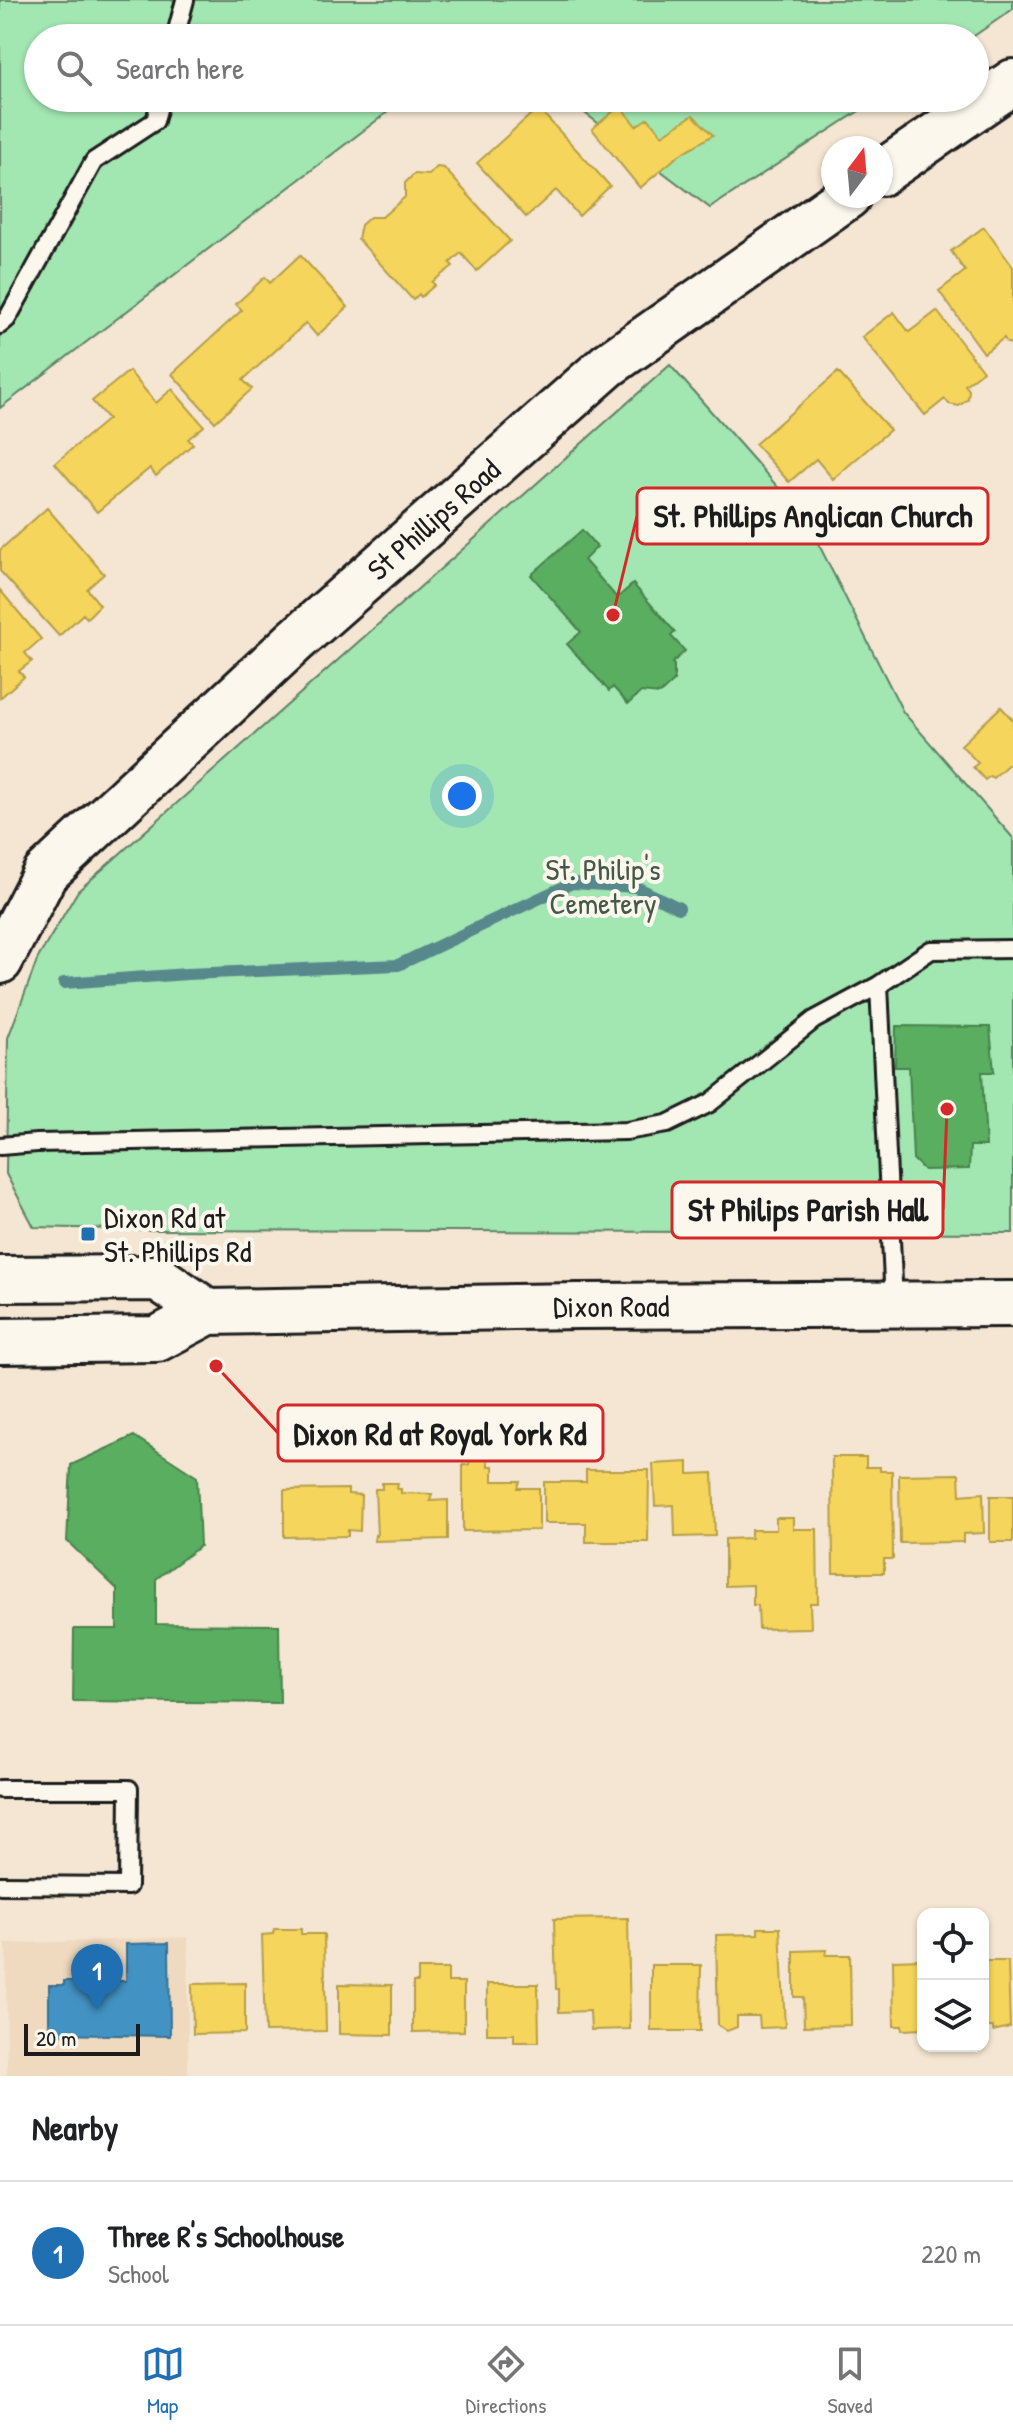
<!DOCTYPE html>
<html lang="en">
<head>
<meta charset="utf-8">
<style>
  :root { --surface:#fff; --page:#f2f2f2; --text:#202124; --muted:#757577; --line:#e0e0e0; --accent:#1f6fb2 }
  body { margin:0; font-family:"Patrick Hand",sans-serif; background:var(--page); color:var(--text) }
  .controls { position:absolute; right:24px; bottom:24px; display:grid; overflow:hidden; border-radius:16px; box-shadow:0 2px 6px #0004 }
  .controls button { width:72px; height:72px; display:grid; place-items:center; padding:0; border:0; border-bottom:2px solid var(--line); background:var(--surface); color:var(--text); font:40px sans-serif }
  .compass { position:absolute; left:821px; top:136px; width:72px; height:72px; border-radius:50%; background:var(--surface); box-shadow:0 2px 6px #0004; rotate:16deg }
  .scale { position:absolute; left:24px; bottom:20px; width:116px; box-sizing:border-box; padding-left:8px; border:4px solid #1c1c1c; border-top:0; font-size:22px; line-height:28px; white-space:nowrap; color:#1c1c1c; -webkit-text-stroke:6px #fbf7ec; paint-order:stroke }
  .you { position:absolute; left:462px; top:796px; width:28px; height:28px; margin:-20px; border:6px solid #fff; border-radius:50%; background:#1a73e8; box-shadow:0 0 0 12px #1a73e833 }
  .badge { display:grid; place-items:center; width:52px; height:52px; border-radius:50%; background:var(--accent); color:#fff; font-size:26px; font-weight:700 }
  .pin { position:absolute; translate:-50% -66px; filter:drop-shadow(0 2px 4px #0008) }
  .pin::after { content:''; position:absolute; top:42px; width:28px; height:24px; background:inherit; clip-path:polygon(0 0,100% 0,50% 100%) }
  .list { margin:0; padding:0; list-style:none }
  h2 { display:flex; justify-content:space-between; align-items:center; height:104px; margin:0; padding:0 32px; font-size:34px }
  h2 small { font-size:26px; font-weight:400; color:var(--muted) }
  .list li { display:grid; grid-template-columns:52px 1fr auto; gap:24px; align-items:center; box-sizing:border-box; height:144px; padding:0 32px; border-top:2px solid var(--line) }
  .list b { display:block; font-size:30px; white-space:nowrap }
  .list p { margin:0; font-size:26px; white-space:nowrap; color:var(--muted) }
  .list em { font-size:26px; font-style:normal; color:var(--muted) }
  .icon { flex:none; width:44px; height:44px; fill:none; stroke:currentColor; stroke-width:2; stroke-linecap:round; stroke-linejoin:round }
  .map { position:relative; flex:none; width:1013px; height:2076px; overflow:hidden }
  .search { position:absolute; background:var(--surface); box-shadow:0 2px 6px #0004; left:24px; right:24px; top:24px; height:88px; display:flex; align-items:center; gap:20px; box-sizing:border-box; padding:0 28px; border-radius:44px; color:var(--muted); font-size:30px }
  .sheet { height:248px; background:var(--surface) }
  nav { display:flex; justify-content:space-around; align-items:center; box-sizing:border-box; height:112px; border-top:2px solid var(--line); background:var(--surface); font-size:22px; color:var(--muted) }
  nav a { display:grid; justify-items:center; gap:4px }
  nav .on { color:var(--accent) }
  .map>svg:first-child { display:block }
  .built { fill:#efdac0 }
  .green { fill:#a2e6b1; stroke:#5f8166; stroke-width:2 }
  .homes { fill:#f6d55c; stroke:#b59e49; stroke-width:2 }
  .schools { fill:#4393c3; stroke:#376f91; stroke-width:2 }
  .public { fill:#5aae61; stroke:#47824c; stroke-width:2 }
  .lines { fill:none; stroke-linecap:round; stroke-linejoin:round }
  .stream { stroke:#57888c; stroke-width:12 }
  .lane-casing { stroke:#1c1c1c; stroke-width:22 }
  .secondary-casing { stroke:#1c1c1c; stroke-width:50 }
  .lane { stroke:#fbf7ec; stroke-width:16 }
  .secondary { stroke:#fbf7ec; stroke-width:44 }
  .poi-dot { fill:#1f6fb2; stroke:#fbf7ec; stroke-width:3 }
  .labels { text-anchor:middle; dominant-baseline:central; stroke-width:8; stroke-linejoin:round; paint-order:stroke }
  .street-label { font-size:30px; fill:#1c1c1c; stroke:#fbf7ec }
  .park-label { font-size:30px; fill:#445949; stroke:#fbf7ec }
  .poi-label { font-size:30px; fill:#1c1c1c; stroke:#fbf7ec; text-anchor:start }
  .leader { fill:none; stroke:#d62828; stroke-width:3 }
  .callout-dot { fill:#d62828; stroke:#fbf7ec; stroke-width:3 }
  .callout { fill:#fbf7ec; stroke:#d62828; stroke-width:3 }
  .callout-label { font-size:32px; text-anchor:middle; font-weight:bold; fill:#1c1c1c }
</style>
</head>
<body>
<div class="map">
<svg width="1013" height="2076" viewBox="0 0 1013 2076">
  <rect width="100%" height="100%" fill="#f4e6d2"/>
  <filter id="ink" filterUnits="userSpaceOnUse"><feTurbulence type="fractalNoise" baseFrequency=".0125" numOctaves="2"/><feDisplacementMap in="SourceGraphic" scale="16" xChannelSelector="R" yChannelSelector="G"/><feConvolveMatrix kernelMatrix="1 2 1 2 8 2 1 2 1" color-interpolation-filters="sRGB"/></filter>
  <g filter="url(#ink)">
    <path class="built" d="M188 1937V2076H7L6 1944Z"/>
    <path class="green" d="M0 0H1013V9L971 38H38V98H406L0 408Z
      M565 98H879L710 208Z
      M670 365 806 519 903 712 1013 838V1233L155 1230 34 1227 6 1174 8 1038 38 958 78 891Z"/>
    <path class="homes" d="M620 106 636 126 648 118 662 135 693 115 713 135 679 155 640 188 592 129Z
      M538 108 610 186 579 216 556 190 526 217 477 163Z
      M437 167 444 168 510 241 477 271 461 253 450 263 453 266 432 282 435 285 421 297 419 294 413 300 358 239 361 225 370 217H382L405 197V183L414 174 429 175Z
      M984 227 1013 267V344L1007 343 1004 338 984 353 939 291 965 271 951 251Z
      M300 255 348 307 317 336 306 323 243 380 252 389 215 422 172 374 242 310 236 304 265 277 270 283Z
      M937 311 983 371 965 385 969 390 968 399 959 406 949 404 945 399 925 415 862 337 894 312 909 332Z
      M129 371 156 403 172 389 204 426 188 439 193 444 156 476 150 468 97 512 55 463 108 419 92 401Z
      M838 372 890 430 833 479 816 459 789 482 755 444Z
      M47 508 104 574 87 589 100 605 87 618 83 614 59 636 0 571V550Z
      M0 590 41 639 25 653 32 661 19 671 24 677 0 698Z
      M1001 707 1013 720V760L993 778 990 776 985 780 973 767 978 763 961 745Z
      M832 1457H866V1467H880V1471H892L893 1559H884V1573H833Z
      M488 1458V1466H493V1481H520L518 1488H539V1530L463 1531V1465H469V1459Z
      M688 1462V1474L713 1473 715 1536 675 1537 674 1505 655 1506 653 1464Z
      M586 1470H649L648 1542H586V1523H544V1482H586Z
      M959 1474 960 1495 983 1493 984 1533 963 1534V1542L900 1543 899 1475Z
      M382 1483H398L397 1489H401V1493L432 1494 430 1501 448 1500V1539L374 1541 375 1535 377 1536 375 1489H382Z
      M348 1489V1494L361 1495 360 1531 348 1530V1536L284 1537V1490Z
      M990 1496H1013V1542H990Z
      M776 1518H793V1529H817L818 1603H810L811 1628 759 1629 758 1605H753V1585L725 1586V1539L751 1538V1530H776Z
      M628 1918 630 2029 591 2030 590 2011 559 2012V1989H556L554 1919Z
      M758 1928H780L785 2027 760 2028 759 2016H737V2027L727 2031 718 2025 716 1935 758 1934Z
      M274 1929H301V1934H324L326 2031 265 2032 262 1935 273 1934Z
      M827 1950 826 1955H850L851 2025 804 2026 803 1997H794V1951Z
      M923 1959V2029L902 2030V2026H894L893 1960Z
      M983 1961H1008L1010 2027 993 2031V2027H983Z
      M651 1965H701L700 2031H651Z
      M418 1969H448V1982H464V2031L413 2032V1982H418Z
      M245 1983V2033L193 2034 192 1984Z
      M339 1984 392 1985V2035L339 2034Z
      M487 1984H538L539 2042H514V2034H487Z"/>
    <path class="schools" d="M169 1943 170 2036 49 2034V1985H64V1981H126V1944Z"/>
    <path class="public" d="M582 530 597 547 584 560 617 598 633 584 675 632 671 636 685 651 672 663 674 665V681L660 694 641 692 628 704 613 687 609 691 567 644 581 632 531 575Z
      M896 1026 990 1027 994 1072H982L986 1146H970L969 1169 924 1170 913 1159 909 1067H895Z
      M134 1436 197 1477 200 1546 156 1579V1624L279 1625 280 1703 73 1701 74 1629H117V1589L67 1541 71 1465Z"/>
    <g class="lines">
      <path class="stream" d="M64 983 187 974 398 965 572 883 636 887 679 908"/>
      <g class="lane-casing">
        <path id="lane" d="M175 38 185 0
          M0 325 7 319 94 161 155 121 161 98
          M879 985 894 1303
          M0 1146 37 1143 626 1131 667 1124 710 1103 814 1020 879 985 931 950 1013 949
          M0 1789H129L128 1886 0 1885"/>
      </g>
      <g class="secondary-casing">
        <g id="secondary">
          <path d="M881 173 1013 82"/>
          <path id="s1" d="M0 961 45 874 295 641 608 365 848 196"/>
          <path d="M0 1279 158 1278 208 1312"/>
          <path id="s2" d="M0 1341 157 1339 208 1312 578 1306 1013 1304"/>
        </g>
      </g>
      <use href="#lane" class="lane"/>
      <use href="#secondary" class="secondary"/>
    </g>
  </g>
  <rect class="poi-dot" x="80" y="1226" width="16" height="16" rx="4"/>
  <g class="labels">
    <g class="street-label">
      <text stroke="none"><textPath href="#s1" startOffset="624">St Phillips Road</textPath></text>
      <text stroke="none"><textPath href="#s2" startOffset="618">Dixon Road</textPath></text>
    </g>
    <g class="park-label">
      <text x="603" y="869">St. Philip's<tspan x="603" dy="34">Cemetery</tspan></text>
    </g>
    <g class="poi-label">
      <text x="104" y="1217">Dixon Rd at<tspan x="104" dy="34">St. Phillips Rd</tspan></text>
    </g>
  </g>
  <path class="leader" d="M613 615L637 516M947 1109L943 1210M216 1366L278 1433"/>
  <g class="callout-dot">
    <circle cx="613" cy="615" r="8"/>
    <circle cx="947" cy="1109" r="8"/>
    <circle cx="216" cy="1366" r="8"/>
  </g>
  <g class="callout">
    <rect x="637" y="488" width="351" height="56" rx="8"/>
    <rect x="672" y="1182" width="271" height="56" rx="8"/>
    <rect x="278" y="1405" width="325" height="56" rx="8"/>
  </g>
  <g class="callout-label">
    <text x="813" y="527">St. Phillips Anglican Church</text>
    <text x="808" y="1221">St Philips Parish Hall</text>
    <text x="440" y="1445">Dixon Rd at Royal York Rd</text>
  </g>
</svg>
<div class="controls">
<button><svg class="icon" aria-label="locate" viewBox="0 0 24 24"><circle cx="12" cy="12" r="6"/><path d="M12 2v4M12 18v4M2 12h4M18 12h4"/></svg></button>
<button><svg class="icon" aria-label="layers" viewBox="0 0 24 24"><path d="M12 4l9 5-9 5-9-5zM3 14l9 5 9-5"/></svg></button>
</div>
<svg class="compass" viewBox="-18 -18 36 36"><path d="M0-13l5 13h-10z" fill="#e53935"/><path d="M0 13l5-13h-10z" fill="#757577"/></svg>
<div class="scale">20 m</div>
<div class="you"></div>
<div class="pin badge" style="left:97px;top:2010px">1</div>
<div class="search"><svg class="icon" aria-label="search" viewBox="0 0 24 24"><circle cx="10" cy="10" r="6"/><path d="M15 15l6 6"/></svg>Search here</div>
</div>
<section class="sheet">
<h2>Nearby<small></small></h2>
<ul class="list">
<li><span class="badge">1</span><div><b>Three R's Schoolhouse</b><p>School</p></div><em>220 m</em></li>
</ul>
</section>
<nav>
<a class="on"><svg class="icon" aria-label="map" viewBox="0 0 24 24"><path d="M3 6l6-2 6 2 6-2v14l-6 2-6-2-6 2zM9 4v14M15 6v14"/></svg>Map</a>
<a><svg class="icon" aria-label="directions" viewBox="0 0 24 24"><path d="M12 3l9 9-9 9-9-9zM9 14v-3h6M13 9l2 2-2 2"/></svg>Directions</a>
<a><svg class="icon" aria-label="saved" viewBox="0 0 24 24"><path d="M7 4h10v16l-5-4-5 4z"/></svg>Saved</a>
</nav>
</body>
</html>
